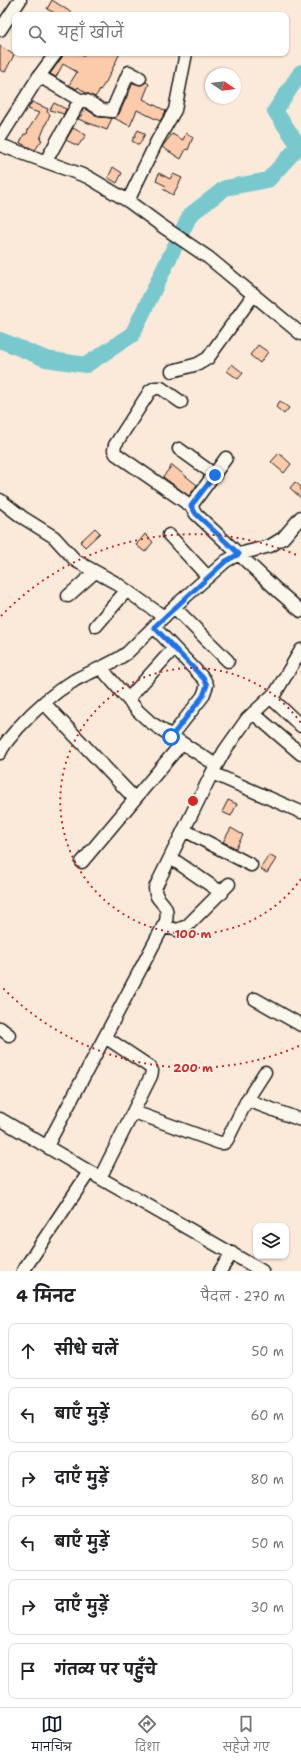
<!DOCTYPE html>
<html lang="hi">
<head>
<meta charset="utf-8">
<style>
  :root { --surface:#fff; --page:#f2f2f2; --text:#202124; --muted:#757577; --line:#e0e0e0; --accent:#111827 }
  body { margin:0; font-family:"Shantell Sans","Playpen Sans Deva",sans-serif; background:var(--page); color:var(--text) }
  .controls { position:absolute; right:12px; bottom:12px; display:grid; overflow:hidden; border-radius:8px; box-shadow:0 1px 3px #0004 }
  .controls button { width:36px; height:36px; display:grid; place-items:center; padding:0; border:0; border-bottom:1px solid var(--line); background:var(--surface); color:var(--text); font:20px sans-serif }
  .compass { position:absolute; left:205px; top:68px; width:36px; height:36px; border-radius:50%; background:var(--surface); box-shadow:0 1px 3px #0004; rotate:103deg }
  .stop { position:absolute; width:12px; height:12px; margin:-9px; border:3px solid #1a73e8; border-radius:50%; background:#fff }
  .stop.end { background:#1a73e8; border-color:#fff; box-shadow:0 1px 4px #0008 }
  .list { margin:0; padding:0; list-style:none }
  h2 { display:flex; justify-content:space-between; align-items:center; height:52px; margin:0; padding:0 16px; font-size:17px }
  h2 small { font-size:13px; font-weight:400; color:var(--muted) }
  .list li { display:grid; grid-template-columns:26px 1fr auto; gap:12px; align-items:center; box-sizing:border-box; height:56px; margin:0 8px 8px; padding:0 8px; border:1px solid var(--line); border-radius:8px }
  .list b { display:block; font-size:15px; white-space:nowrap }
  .list em { font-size:13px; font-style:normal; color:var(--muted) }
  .icon { flex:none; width:22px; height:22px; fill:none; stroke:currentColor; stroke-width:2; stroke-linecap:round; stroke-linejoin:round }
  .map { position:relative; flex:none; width:301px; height:1271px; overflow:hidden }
  .search { position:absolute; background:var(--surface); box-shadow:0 1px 3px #0004; left:12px; right:12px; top:12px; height:44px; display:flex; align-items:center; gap:10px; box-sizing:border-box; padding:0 14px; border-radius:8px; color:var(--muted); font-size:15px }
  .sheet { height:436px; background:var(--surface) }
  nav { display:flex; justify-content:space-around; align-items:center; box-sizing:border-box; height:56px; border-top:1px solid var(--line); background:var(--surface); font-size:11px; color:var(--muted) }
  nav a { display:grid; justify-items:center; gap:2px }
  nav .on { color:var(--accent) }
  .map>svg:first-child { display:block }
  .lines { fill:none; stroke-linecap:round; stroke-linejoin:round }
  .river { stroke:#78c9ce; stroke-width:16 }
  .building { fill:#fccbac; stroke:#1c1c1c }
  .minor-casing { stroke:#1c1c1c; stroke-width:15 }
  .minor { stroke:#fbf7ec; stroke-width:12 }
  .route { stroke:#1a73e8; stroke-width:5 }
  .ring { fill:none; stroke:#d62828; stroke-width:2; stroke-dasharray:2 4 }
  .centre { fill:#d62828; stroke:#fbf7ec; stroke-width:2 }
  .ring-label { font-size:12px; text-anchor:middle; font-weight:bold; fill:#d62828; stroke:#fbf7ec; stroke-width:3; stroke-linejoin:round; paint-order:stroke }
</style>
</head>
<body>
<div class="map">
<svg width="301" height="1271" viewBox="0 0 301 1271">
  <rect width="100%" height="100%" fill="#fbead9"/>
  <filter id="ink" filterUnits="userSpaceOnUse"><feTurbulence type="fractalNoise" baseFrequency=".025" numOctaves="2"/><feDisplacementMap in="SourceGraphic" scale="8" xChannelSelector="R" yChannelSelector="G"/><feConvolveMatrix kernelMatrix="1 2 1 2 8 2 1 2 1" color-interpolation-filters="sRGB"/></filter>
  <g filter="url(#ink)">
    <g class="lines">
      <path class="river" d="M0 340 46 359 86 365 132 335 190 215 225 188 268 180 299 146 275 111 301 72"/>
    </g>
    <path class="building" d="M52 0 75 15H58L47 9Z
      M0 46 14 55 5 72 0 70Z
      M63 53H78L83 56 85 53H120L106 82 95 97 86 93 78 87 77 89 69 85 77 72 63 64 56 77 50 74 62 57Z
      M146 82 149 84 143 99 166 111 160 121 137 110 130 126 114 118 119 114 133 83 140 85Z
      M32 102 48 109 47 112 50 114 40 139 42 140 35 150 20 143 24 134H27L28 130 39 113 28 109Z
      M54 103 66 109 64 114 50 110Z
      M86 109 98 117 112 118 107 130 78 119Z
      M73 128 86 135 78 146 66 140Z
      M138 130 145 134 139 145 132 141Z
      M186 133 193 137 188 150 186 149 181 159 162 147 172 134 183 140Z
      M113 167 122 173 117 183 108 178Z
      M159 173 170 179 173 174 182 178 173 195 163 189 166 186 156 181Z
      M258 345 268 352 260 363 250 355Z
      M232 364 243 373 238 379 227 371Z
      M280 401 289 408 284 414 276 407Z
      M279 453 291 464 284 473 271 462Z
      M172 465 197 485 189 496 163 477Z
      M295 482 301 487V498L290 488Z
      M95 528 100 533 85 547 80 542Z
      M145 534 153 542 145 552 136 545Z
      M228 800 237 804 231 816 222 812Z
      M231 828 243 835 236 848 223 842Z
      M269 855 276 859 267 873 260 869Z"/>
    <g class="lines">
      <g class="minor-casing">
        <path id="minor" d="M0 30 20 0
          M39 76 80 100 87 101 102 110 112 111 129 72 140 78
          M0 138 39 76 56 53
          M0 145 88 177 128 201 162 226 209 258 301 334
          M46 161 80 100
          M128 201 157 141 175 110 186 53
          M172 371 198 364 208 358 254 294
          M181 402 161 388H155L150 391 115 445 114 450 116 454 191 506 196 514 278 591 301 611
          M179 449 215 475
          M0 500 22 517 54 537 76 561 116 583 164 617
          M191 506 226 458
          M169 535 208 577
          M68 596 95 572
          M174 607 228 661
          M96 626 126 591
          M154 627 204 679 207 685 203 696 171 737
          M101 668 138 711 150 722 216 765
          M271 698 301 726
          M128 699 174 648
          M44 703 135 799
          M253 713 301 754
          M0 753C4 743 12 736 18 728 35 709 53 693 75 680 92 671 111 665 127 653L174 607 226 561 239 554 270 546 283 538 301 517
          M212 773 301 812
          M184 830 251 865
          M171 858 222 893
          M82 862 181 744
          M163 926 177 930 187 926 229 884
          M255 999 301 1025
          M0 1028 9 1035
          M247 1100 301 1120
          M134 1112 220 1143H224L227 1140 247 1100 265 1072
          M0 1119 100 1178 262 1271
          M47 1146 166 921C170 900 155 904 155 888L212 773 225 750 247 719 276 692 301 650
          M100 1178 151 1076 152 1071 150 1067 105 1037
          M23 1271 89 1172
          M220 1271 232 1253"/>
      </g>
      <use href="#minor" class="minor"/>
    </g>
  </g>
  <g class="lines" filter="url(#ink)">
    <path class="route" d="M171 737 203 696 207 685 204 679 154 627 226 561 239 554 196 514 191 506 215 475"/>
  </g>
  <g class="ring">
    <path d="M301 879A133 133 0 1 1 301 723"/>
    <path d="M299 1046A267 267 0 0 1 1 986M1 616A267 267 0 0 1 299 556"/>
  </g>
  <circle cx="193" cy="801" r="6" class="centre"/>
  <g class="ring-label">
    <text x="193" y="938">100 m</text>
    <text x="193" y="1072">200 m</text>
  </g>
</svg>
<div class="controls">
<button><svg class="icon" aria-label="layers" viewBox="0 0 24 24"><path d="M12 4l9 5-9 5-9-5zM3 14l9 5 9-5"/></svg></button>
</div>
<svg class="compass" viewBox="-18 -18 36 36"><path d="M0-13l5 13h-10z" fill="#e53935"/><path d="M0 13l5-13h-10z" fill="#757577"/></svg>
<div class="stop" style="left:171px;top:737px"></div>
<div class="stop end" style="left:215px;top:475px"></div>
<div class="search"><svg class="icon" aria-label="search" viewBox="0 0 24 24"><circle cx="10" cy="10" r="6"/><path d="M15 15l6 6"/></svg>यहाँ खोजें</div>
</div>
<section class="sheet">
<h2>4 मिनट<small>पैदल · 270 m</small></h2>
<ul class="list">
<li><svg class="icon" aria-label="ahead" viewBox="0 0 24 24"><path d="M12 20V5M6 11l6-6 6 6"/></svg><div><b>सीधे चलें</b></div><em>50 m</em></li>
<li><svg class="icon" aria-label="left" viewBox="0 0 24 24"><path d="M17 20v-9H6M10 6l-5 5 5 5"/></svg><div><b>बाएँ मुड़ें</b></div><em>60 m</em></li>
<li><svg class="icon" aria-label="right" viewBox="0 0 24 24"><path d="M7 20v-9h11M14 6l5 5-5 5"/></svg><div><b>दाएँ मुड़ें</b></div><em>80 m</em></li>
<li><svg class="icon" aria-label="left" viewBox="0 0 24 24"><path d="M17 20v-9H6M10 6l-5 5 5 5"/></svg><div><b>बाएँ मुड़ें</b></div><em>50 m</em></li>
<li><svg class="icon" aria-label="right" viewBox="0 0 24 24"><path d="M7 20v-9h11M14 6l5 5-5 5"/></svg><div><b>दाएँ मुड़ें</b></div><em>30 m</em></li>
<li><svg class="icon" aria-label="arrive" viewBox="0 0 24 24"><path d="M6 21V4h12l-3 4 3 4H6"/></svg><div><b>गंतव्य पर पहुँचे</b></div></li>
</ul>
</section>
<nav>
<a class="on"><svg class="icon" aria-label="map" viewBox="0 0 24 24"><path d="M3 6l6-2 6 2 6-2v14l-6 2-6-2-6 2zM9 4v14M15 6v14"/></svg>मानचित्र</a>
<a><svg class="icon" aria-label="directions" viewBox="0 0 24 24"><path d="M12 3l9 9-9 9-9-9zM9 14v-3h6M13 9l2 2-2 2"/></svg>दिशा</a>
<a><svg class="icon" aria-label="saved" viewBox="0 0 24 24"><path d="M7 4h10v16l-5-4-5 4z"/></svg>सहेजे गए</a>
</nav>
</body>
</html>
